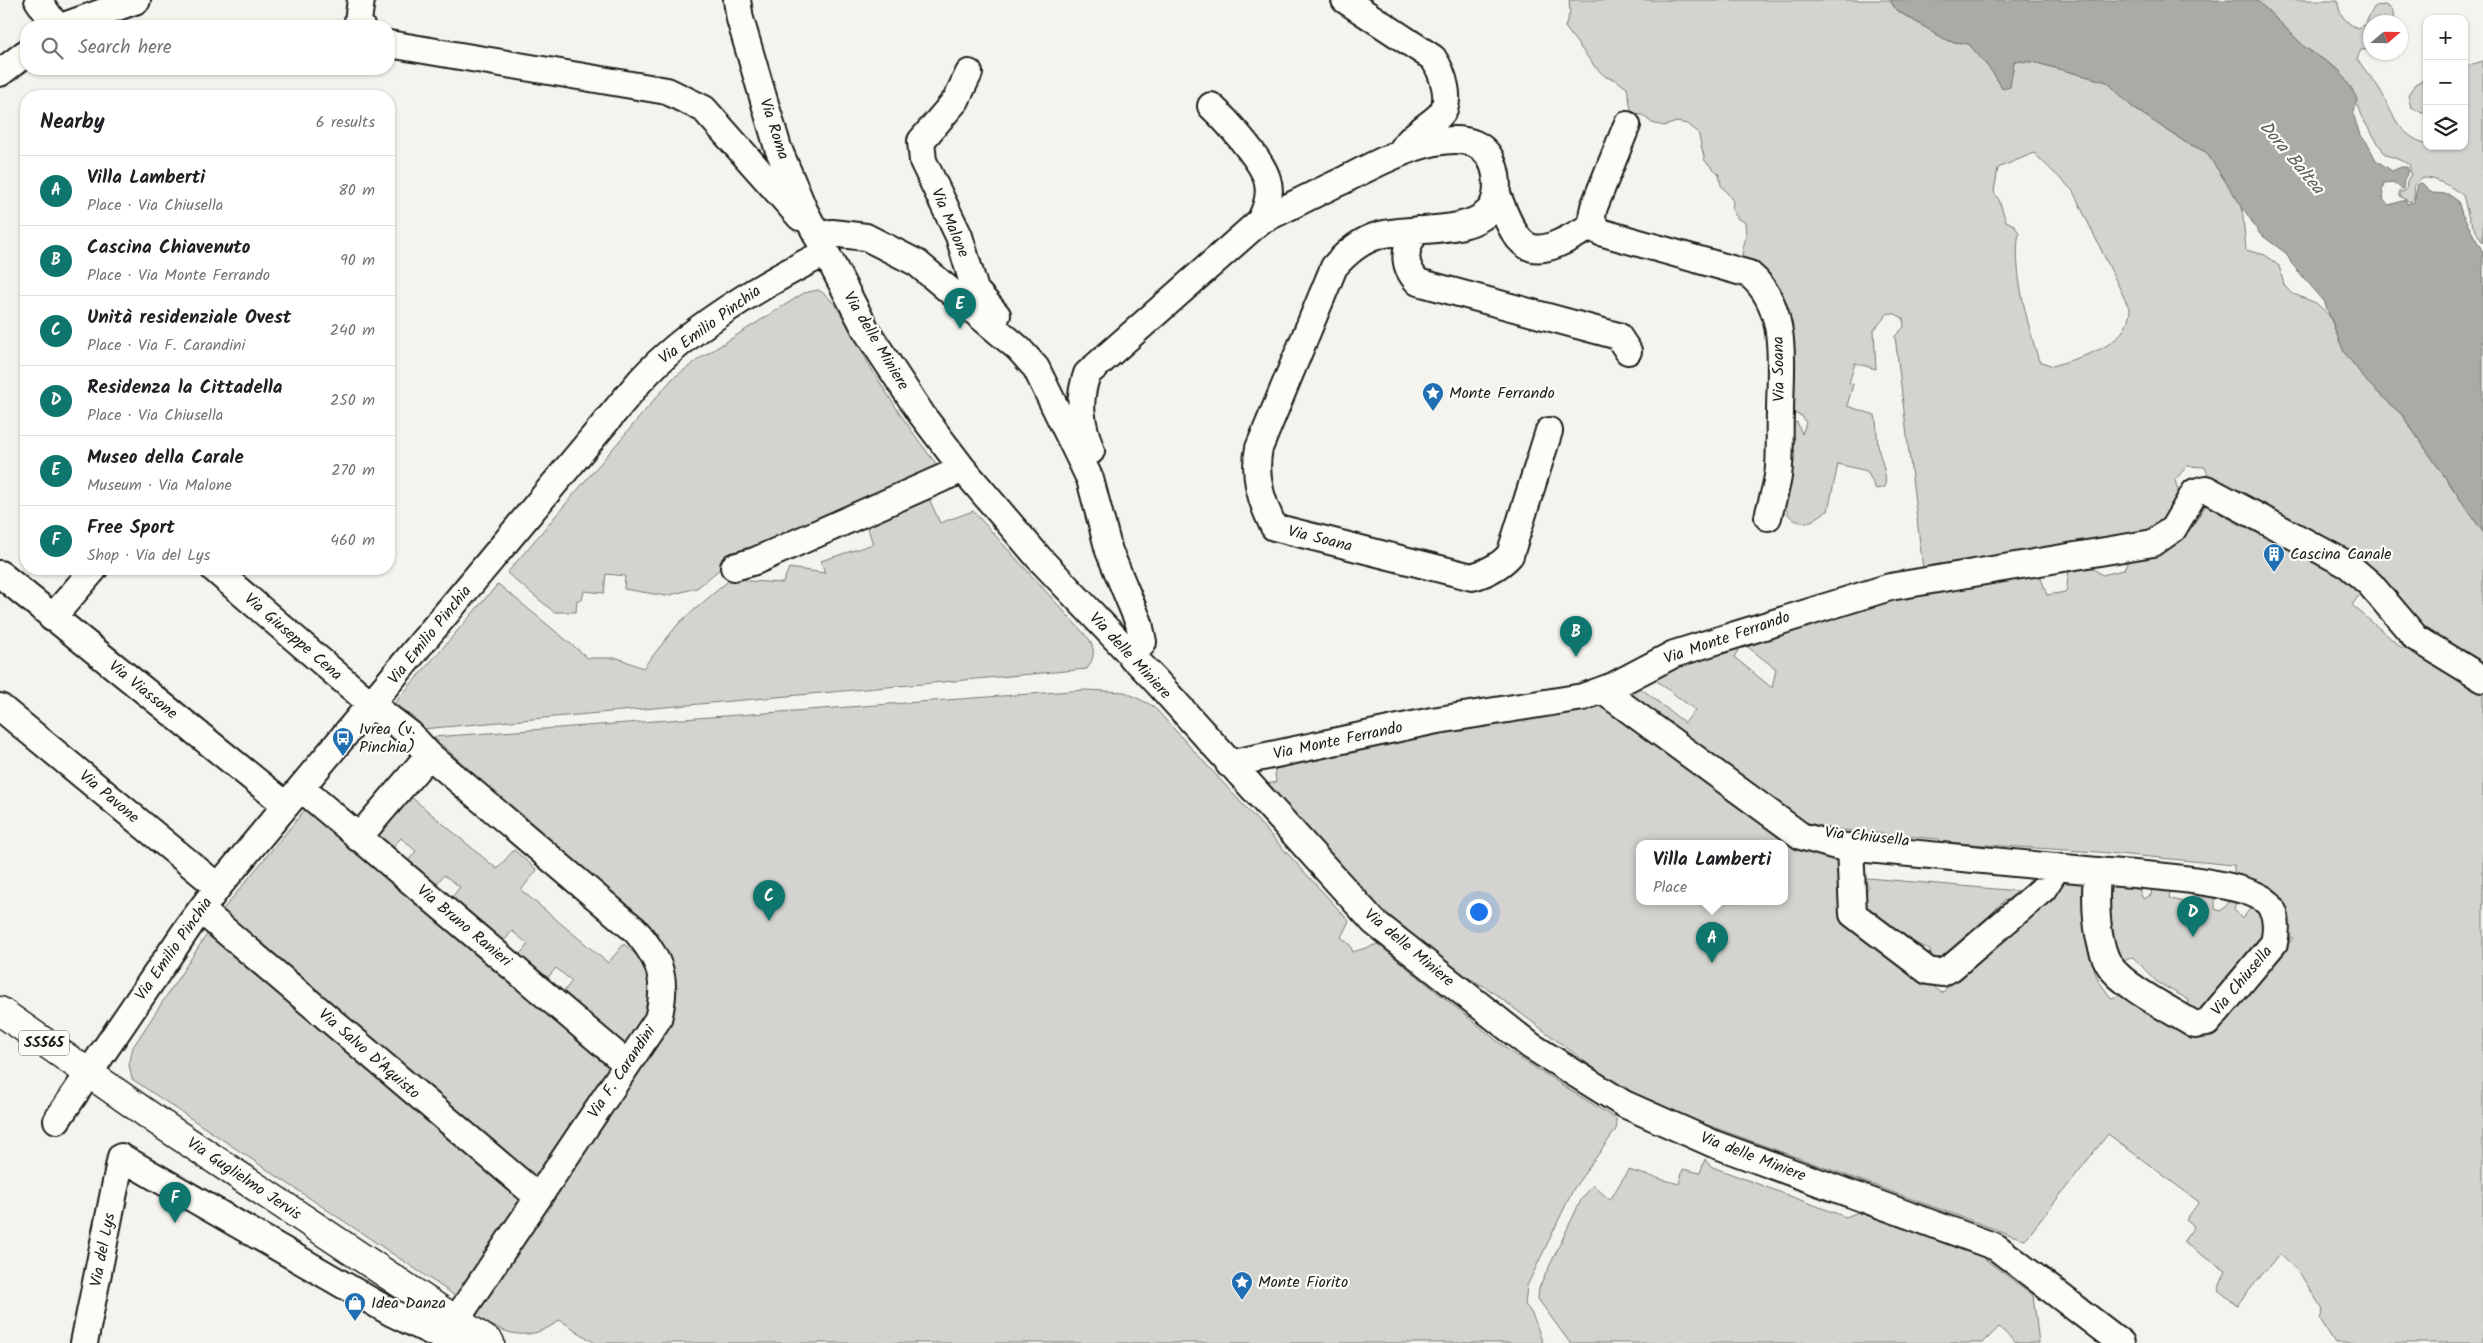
<!DOCTYPE html>
<html lang="en">
<head>
<meta charset="utf-8">
<style>
  :root { --surface:#fff; --page:#f6f6f6; --text:#202124; --muted:#757577; --line:#e0e0e0; --accent:#0f766e }
  body { margin:0; font-family:Kalam,sans-serif; background:var(--page); color:var(--text) }
  .controls { position:absolute; right:15px; top:15px; display:grid; overflow:hidden; border-radius:10px; box-shadow:0 1px 4px #0004 }
  .controls button { width:45px; height:45px; display:grid; place-items:center; padding:0; border:0; border-bottom:1px solid var(--line); background:var(--surface); color:var(--text); font:25px sans-serif }
  .compass { position:absolute; left:2363px; top:15px; width:45px; height:45px; border-radius:50%; background:var(--surface); box-shadow:0 1px 4px #0004; rotate:70deg }
  .you { position:absolute; left:1478px; top:911px; width:18px; height:18px; margin:-12px; border:4px solid #fff; border-radius:50%; background:#1a73e8; box-shadow:0 0 0 8px #1a73e833 }
  .badge { display:grid; place-items:center; width:32px; height:32px; border-radius:50%; background:var(--accent); color:#fff; font-size:16px; font-weight:700 }
  .pin { position:absolute; translate:-50% -41px; filter:drop-shadow(0 1px 2px #0008) }
  .pin::after { content:''; position:absolute; top:26px; width:18px; height:15px; background:inherit; clip-path:polygon(0 0,100% 0,50% 100%) }
  .popup { position:absolute; left:1636px; top:840px; width:152px; height:65px; box-sizing:border-box; display:grid; place-content:center; border-radius:10px; background:var(--surface); filter:drop-shadow(0 1px 4px #0005); font-size:16px; white-space:nowrap; color:var(--muted) }
  .popup b { font-size:19px; color:var(--text) }
  .popup::after { content:''; position:absolute; left:50%; top:100%; margin-left:-10px; border:10px solid transparent; border-top-color:var(--surface) }
  .list { margin:0; padding:0; list-style:none }
  h2 { display:flex; justify-content:space-between; align-items:center; height:65px; margin:0; padding:0 20px; font-size:21px }
  h2 small { font-size:16px; font-weight:400; color:var(--muted) }
  .list li { display:grid; grid-template-columns:32px 1fr auto; gap:15px; align-items:center; box-sizing:border-box; height:70px; padding:0 20px; border-top:1px solid var(--line) }
  .list b { display:block; font-size:19px; white-space:nowrap }
  .list p { margin:0; font-size:16px; white-space:nowrap; color:var(--muted) }
  .list em { font-size:16px; font-style:normal; color:var(--muted) }
  .icon { flex:none; width:28px; height:28px; fill:none; stroke:currentColor; stroke-width:2; stroke-linecap:round; stroke-linejoin:round }
  .map { position:relative; flex:none; width:2483px; height:1343px; overflow:hidden }
  .search { position:absolute; background:var(--surface); box-shadow:0 1px 4px #0004; left:20px; top:20px; width:375px; height:55px; display:flex; align-items:center; gap:12px; box-sizing:border-box; padding:0 18px; border-radius:20px; color:var(--muted); font-size:19px }
  .panel { position:absolute; background:var(--surface); box-shadow:0 1px 4px #0004; left:20px; top:90px; width:375px; height:485px; border-radius:20px }
  .map>svg:first-child { display:block }
  .green { fill:#d4d3cf; stroke:#787876; fill-rule:evenodd }
  .water { fill:#abaaa6; stroke:#72716f }
  .lines { fill:none; stroke-linecap:round; stroke-linejoin:round }
  .minor-casing { stroke:#1c1c1c; stroke-width:30 }
  .major-casing { stroke:#1c1c1c; stroke-width:31 }
  .minor { stroke:#fdfcf7; stroke-width:26 }
  .major { stroke:#fdfcf7; stroke-width:28 }
  .labels { text-anchor:middle; dominant-baseline:central; stroke-width:4.5; stroke-linejoin:round; paint-order:stroke }
  .shield { fill:#fdfcf7; stroke:#605f5e; stroke-width:1 }
  .shield-label { font-size:15px; font-weight:bold; fill:#1c1c1c }
  .street-label { font-size:16px; fill:#1c1c1c; stroke:#fdfcf7 }
  .poi-label { font-size:16px; fill:#1c1c1c; stroke:#fdfcf7; text-anchor:start }
  .water-label { font-size:18px; font-style:italic; fill:#5c5c5a; stroke:#fdfcf7 }
</style>
</head>
<body>
<div class="map">
<svg width="2483" height="1343" viewBox="0 0 2483 1343">
  <rect width="100%" height="100%" fill="#f4f3ee"/>
  <filter id="ink" filterUnits="userSpaceOnUse"><feTurbulence type="fractalNoise" baseFrequency=".02" numOctaves="2"/><feDisplacementMap in="SourceGraphic" scale="10" xChannelSelector="R" yChannelSelector="G"/><feConvolveMatrix kernelMatrix="1 2 1 2 8 2 1 2 1" color-interpolation-filters="sRGB"/></filter>
  <g filter="url(#ink)">
    <path class="green" d="M1569 0H1890L1896 10 1948 41 1969 44 1993 73 2003 89 2013 70 2014 61 2033 62 2107 82 2132 107 2185 142 2206 152 2242 206 2246 250 2265 255 2279 266 2284 285 2291 293 2316 303 2329 315 2344 352 2368 383 2402 415 2483 532V671L2210 481 2205 467 2187 466 2175 480 2181 501 2176 511 2140 538 2130 533 2101 550 1923 569 1895 336 1904 327 1903 318 1895 314 1888 313 1874 330 1876 369 1855 363 1849 383 1853 384 1847 406 1875 415C1878 427 1876 439 1879 451 1882 464 1887 473 1885 487L1876 489 1867 471 1838 464 1828 511C1822 513 1814 521 1808 522 1769 527 1788 461 1794 442L1788 432 1790 424 1797 422 1802 434 1806 423 1802 416 1793 413 1790 339 1740 264 1746 235 1745 222 1738 219 1732 210 1733 201 1721 185 1719 174 1705 161 1698 132 1687 124 1677 122 1664 126 1652 123 1642 115 1632 114 1627 88 1616 80 1606 77 1595 67 1565 27 1570 12ZM2034 153 2073 191 2130 310C2128 348 2081 356 2053 366L2039 361C2028 326 2012 268 2019 233L2014 225 2006 221 1999 200 1994 192 1998 168Z
      M2257 0H2338C2338 14 2345 22 2357 28L2364 25 2375 6 2385 5 2392 9 2395 22H2370V49L2361 50 2357 58C2364 71 2375 80 2382 93 2393 116 2400 136 2427 144V146H2464V64L2470 65 2483 61V243L2469 219 2463 195C2454 189 2422 167 2415 185 2413 192 2417 198 2410 202L2399 196V191L2403 192 2406 190 2407 181 2411 174 2409 164 2385 154 2364 121 2352 89 2336 68 2306 48Z
      M2427 78V113H2422L2411 107 2408 95 2415 84Z
      M818 290C840 300 858 346 871 368 892 402 913 435 938 466L933 473 820 517 775 544 745 548 697 588 666 596 624 589 625 576 606 574 604 593 584 591 582 600H577L576 612H554L507 573 672 379 699 359 804 293Z
      M927 494 940 523 973 511 1089 639C1096 651 1094 658 1087 669L422 729 393 705 498 584 588 658H618L643 668 679 623 734 576 749 581 783 583 789 568 825 573 821 561 873 544 865 520Z
      M2206 505C2256 538 2315 554 2363 590L2352 605 2402 648 2415 643 2483 691V1343H2335L2320 1319 2323 1310 2297 1269 2279 1254 2237 1305 2218 1290 2226 1271 2183 1242 2194 1227 2186 1220 2199 1202 2108 1134 2025 1240 1663 1109 1607 1078 1487 988 1456 971 1379 907 1264 785 1276 782 1274 763 1598 698 1613 708 1652 745H1659L1797 841 1801 850 1838 857 1851 924 1942 993 2063 877 2090 880 2099 966 2094 969 2098 980 2111 998 2125 994 2145 1013 2164 1023H2184L2278 957 2293 938 2283 933 2234 882V865L2098 852 1940 842 1939 839 1830 829 1802 821 1617 688 1633 682 1685 723 1695 710 1649 675 1735 641 1739 649 1734 657 1772 688 1776 669 1744 644 1796 623 1960 583 1966 588 1969 581 2037 567 2047 595 2066 592 2070 563 2092 562 2094 569 2102 575 2124 570 2128 561 2127 556 2161 553 2171 547 2185 537ZM1640 844H1784V902H1640Z
      M1085 690 1125 692 1153 706 1349 921 1341 937 1350 945 1353 952 1378 944 1512 1053 1616 1119 1617 1126 1615 1131 1574 1188 1527 1286 1525 1305C1535 1314 1537 1330 1543 1343H595L560 1320C529 1343 506 1336 473 1314L672 968 664 946 653 935 433 737Z
      M410 796 497 869 514 850 537 870 521 890 608 963 624 944 648 966 652 974 649 1010 626 1049 561 995 572 981 556 968 545 981 517 958 528 944 512 931 501 945 449 901 460 887 444 875 433 888 405 865 416 851 401 838 389 851 370 835Z
      M308 806 614 1062 535 1177 220 913Z
      M1856 877 2030 892 2004 901 1985 920 1991 924 1933 966 1930 950 1915 943 1909 953 1855 910 1869 886Z
      M2109 884 2138 887 2143 899 2151 895 2152 888H2171L2169 898 2190 904 2194 890 2215 897V909L2221 911 2232 899 2236 902 2234 909 2242 919 2253 905 2267 913 2271 937 2206 1018 2188 1012 2189 1000 2157 982 2133 957 2119 963 2101 923Z
      M209 931 523 1198 457 1297 132 1079 129 1065 133 1047Z
      M1705 1159 1710 1166 1846 1217 1858 1212 1982 1257 2033 1295 2039 1343H2016L1999 1327 1983 1343H1570L1538 1299 1539 1288 1581 1200 1593 1185 1610 1200 1628 1170 1679 1184 1683 1169 1700 1173Z"/>
    <path class="water" d="M1890 0H2257L2306 48 2340 71 2355 95 2357 99 2353 113 2360 135 2366 141 2376 160 2392 171 2401 167H2407L2409 172 2404 179 2403 190 2393 182 2384 183 2382 190 2384 201 2389 205 2405 200 2407 204 2414 202 2418 184 2422 183 2432 193 2448 194 2458 201 2462 214 2483 252V532L2402 415 2368 383 2344 352 2324 301 2291 263 2287 254 2260 234 2206 152 2185 142 2132 107 2107 82 2033 62 2014 61 2010 87 2003 89 1993 73 1969 44 1948 41 1896 10Z"/>
    <g class="lines">
      <g class="minor-casing">
        <path id="minor" d="M38 0 56 26
          M361 0 358 21 361 26
          M737 0 740 19 778 148 804 210 866 330 922 415 963 469 1039 558 1156 681 1374 922 1531 1046 1624 1104 1714 1144 1996 1247 2121 1343
          M1345 0 1433 58C1442 71 1454 102 1439 116 1426 128 1411 135 1402 150
          M64 26 137 0
          M389 44 667 91 704 109 800 217
          M0 73 26 53
          M969 73 956 100 921 141 923 161 959 236 975 290 997 315
          M1627 125 1594 207C1591 218 1591 223 1600 232L1749 274C1790 307 1780 367 1780 414 1779 434 1781 456 1778 476 1776 490 1771 504 1768 517
          M1497 194C1522 261 1533 260 1593 225
          M1260 221C1287 208 1314 194 1342 181 1378 163 1483 102 1496 175 1498 187 1497 202 1489 211 1467 235 1410 227 1380 235 1361 240 1346 253 1334 267L1259 448C1253 476 1261 502 1274 527L1472 577C1487 573 1499 567 1510 555L1549 431
          M1418 230C1403 247 1402 265 1418 282L1618 336 1628 351
          M817 236 832 233 866 237 917 263 1018 348 1036 368 1090 479 1109 551 1139 623 1143 642 1132 658
          M1091 451C1081 423 1077 403 1087 374L1260 221C1267 208 1272 191 1266 176 1259 157 1226 120 1211 106
          M734 567 755 561 963 469
          M214 569 372 705 410 734 429 755 635 930C661 960 668 980 658 1019L456 1320
          M0 574 286 805
          M52 618 94 569
          M1602 690 1801 836 1836 846 2097 871C2095 898 2095 943 2110 966 2124 987 2173 1011 2195 1025L2207 1023 2274 943C2277 929 2278 914 2268 903 2245 879 2133 875 2097 871
          M0 707 218 887
          M1229 764 1432 721 1583 697 1613 686 1674 654 1890 587 2153 543 2173 529 2195 492 2206 489 2348 565 2370 584 2416 638 2483 679
          M301 788 627 1064
          M358 838 429 755
          M1850 847 1853 914 1928 971 1942 973 1951 968 2043 889 2057 867
          M201 910 538 1197
          M57 1120 191 923 218 887 640 381C686 330 764 283 825 253
          M84 1343 121 1157 392 1313 455 1343"/>
      </g>
      <g class="major-casing">
        <path id="major" d="M0 1011 163 1125 490 1343"/>
      </g>
      <use href="#minor" class="minor"/>
      <use href="#major" class="major"/>
    </g>
  </g>
  <defs>
    <g id="sight-pin" transform="scale(1.125)"><path d="M0 17L-7.5 6A9.5 9.5 0 1 1 7.5 6Z" fill="#1f6fb2" stroke="#fdfcf7"/><path d="M0-6L1.8-2.2L6-1.7L2.9 1.2L3.7 5.4L0 3.3L-3.7 5.4L-2.9 1.2L-6-1.7L-1.8-2.2Z" fill="#fff"/></g>
    <g id="building-pin" transform="scale(1.125)"><path d="M0 17L-7.5 6A9.5 9.5 0 1 1 7.5 6Z" fill="#1f6fb2" stroke="#fdfcf7"/><path d="M-4-6H4V6H1V3H-1V6H-4ZM-2.5-4.3h1.7v1.8h-1.7ZM.8-4.3h1.7v1.8H.8ZM-2.5-1h1.7V.8h-1.7ZM.8-1h1.7V.8H.8Z" fill="#fff"/></g>
    <g id="bus-pin" transform="scale(1.125)"><path d="M0 17L-7.5 6A9.5 9.5 0 1 1 7.5 6Z" fill="#1f6fb2" stroke="#fdfcf7"/><path d="M-5-6H5V4H4V6H2V4H-2V6H-4V4H-5ZM-3.5-4V0h7V-4ZM-3.5 1.2v1.5H-2V1.2ZM2 1.2v1.5H3.5V1.2Z" fill="#fff"/></g>
    <g id="shop-pin" transform="scale(1.125)"><path d="M0 17L-7.5 6A9.5 9.5 0 1 1 7.5 6Z" fill="#1f6fb2" stroke="#fdfcf7"/><path d="M-5-2.5h2.3a2.7 3.5 0 0 1 5.4 0H5L5.5 6h-11ZM-1.5-2.5h3a1.5 2.3 0 0 0-3 0Z" fill="#fff"/></g>
  </defs>
  <g fill-rule="evenodd">
    <use href="#sight-pin" x="1433" y="393"/>
    <use href="#building-pin" x="2274" y="554"/>
    <use href="#bus-pin" x="343" y="738"/>
    <use href="#sight-pin" x="1242" y="1282"/>
    <use href="#shop-pin" x="355" y="1303"/>
  </g>
  <g class="labels">
    <rect class="shield" x="19" y="1030.5" width="50" height="25" rx="4"/>
    <g class="shield-label">
      <text x="44" y="1043">SS565</text>
    </g>
    <g class="street-label">
      <text transform="translate(774 129) rotate(72)">Via Roma</text>
      <text transform="translate(950 223) rotate(67)">Via Malone</text>
      <text transform="translate(710 325) rotate(-36)">Via Emilio Pinchia</text>
      <text transform="translate(876 341) rotate(59)">Via delle Miniere</text>
      <text transform="translate(1779 369) rotate(-91)">Via Soana</text>
      <text transform="translate(1320 539) rotate(14)">Via Soana</text>
      <text transform="translate(430 635) rotate(-51)">Via Emilio Pinchia</text>
      <text transform="translate(293 637) rotate(41)">Via Giuseppe Cena</text>
      <text transform="translate(1727 638) rotate(-19)">Via Monte Ferrando</text>
      <text transform="translate(1130 656) rotate(47)">Via delle Miniere</text>
      <text transform="translate(143 690) rotate(39)">Via Viassone</text>
      <text transform="translate(1338 741) rotate(-12)">Via Monte Ferrando</text>
      <text transform="translate(109 797) rotate(40)">Via Pavone</text>
      <text transform="translate(1867 837) rotate(6)">Via Chiusella</text>
      <text transform="translate(464 926) rotate(40)">Via Bruno Ranieri</text>
      <text transform="translate(1409 948) rotate(40)">Via delle Miniere</text>
      <text transform="translate(174 949) rotate(-55)">Via Emilio Pinchia</text>
      <text transform="translate(2242 981) rotate(-50)">Via Chiusella</text>
      <text transform="translate(369 1054) rotate(41)">Via Salvo D'Aquisto</text>
      <text transform="translate(622 1072) rotate(-56)">Via F. Carandini</text>
      <text transform="translate(1753 1157) rotate(21)">Via delle Miniere</text>
      <text transform="translate(244 1179) rotate(34)">Via Guglielmo Jervis</text>
      <text transform="translate(103 1250) rotate(-79)">Via del Lys</text>
    </g>
    <g class="poi-label">
      <text x="1449" y="393">Monte Ferrando</text>
      <text x="2290" y="554">Cascina Canale</text>
      <text x="359" y="729">Ivrea (v.<tspan x="359" dy="18">Pinchia)</tspan></text>
      <text x="1258" y="1282">Monte Fiorito</text>
      <text x="371" y="1303">Idea Danza</text>
    </g>
    <g class="water-label">
      <text transform="translate(2291 158) rotate(50)">Dora Baltea</text>
    </g>
  </g>
</svg>
<div class="controls">
<button>+</button>
<button>−</button>
<button><svg class="icon" aria-label="layers" viewBox="0 0 24 24"><path d="M12 4l9 5-9 5-9-5zM3 14l9 5 9-5"/></svg></button>
</div>
<svg class="compass" viewBox="-18 -18 36 36"><path d="M0-13l5 13h-10z" fill="#e53935"/><path d="M0 13l5-13h-10z" fill="#757577"/></svg>
<div class="you"></div>
<div class="pin badge" style="left:1712px;top:963px">A</div>
<div class="popup"><b>Villa Lamberti</b>Place</div>
<div class="pin badge" style="left:1576px;top:657px">B</div>
<div class="pin badge" style="left:769px;top:921px">C</div>
<div class="pin badge" style="left:2193px;top:937px">D</div>
<div class="pin badge" style="left:960px;top:329px">E</div>
<div class="pin badge" style="left:175px;top:1223px">F</div>
<div class="search"><svg class="icon" aria-label="search" viewBox="0 0 24 24"><circle cx="10" cy="10" r="6"/><path d="M15 15l6 6"/></svg>Search here</div>
<section class="panel">
<h2>Nearby<small>6 results</small></h2>
<ul class="list">
<li><span class="badge">A</span><div><b>Villa Lamberti</b><p>Place · Via Chiusella</p></div><em>80 m</em></li>
<li><span class="badge">B</span><div><b>Cascina Chiavenuto</b><p>Place · Via Monte Ferrando</p></div><em>90 m</em></li>
<li><span class="badge">C</span><div><b>Unità residenziale Ovest</b><p>Place · Via F. Carandini</p></div><em>240 m</em></li>
<li><span class="badge">D</span><div><b>Residenza la Cittadella</b><p>Place · Via Chiusella</p></div><em>250 m</em></li>
<li><span class="badge">E</span><div><b>Museo della Carale</b><p>Museum · Via Malone</p></div><em>270 m</em></li>
<li><span class="badge">F</span><div><b>Free Sport</b><p>Shop · Via del Lys</p></div><em>460 m</em></li>
</ul>
</section>
</div>
</body>
</html>
